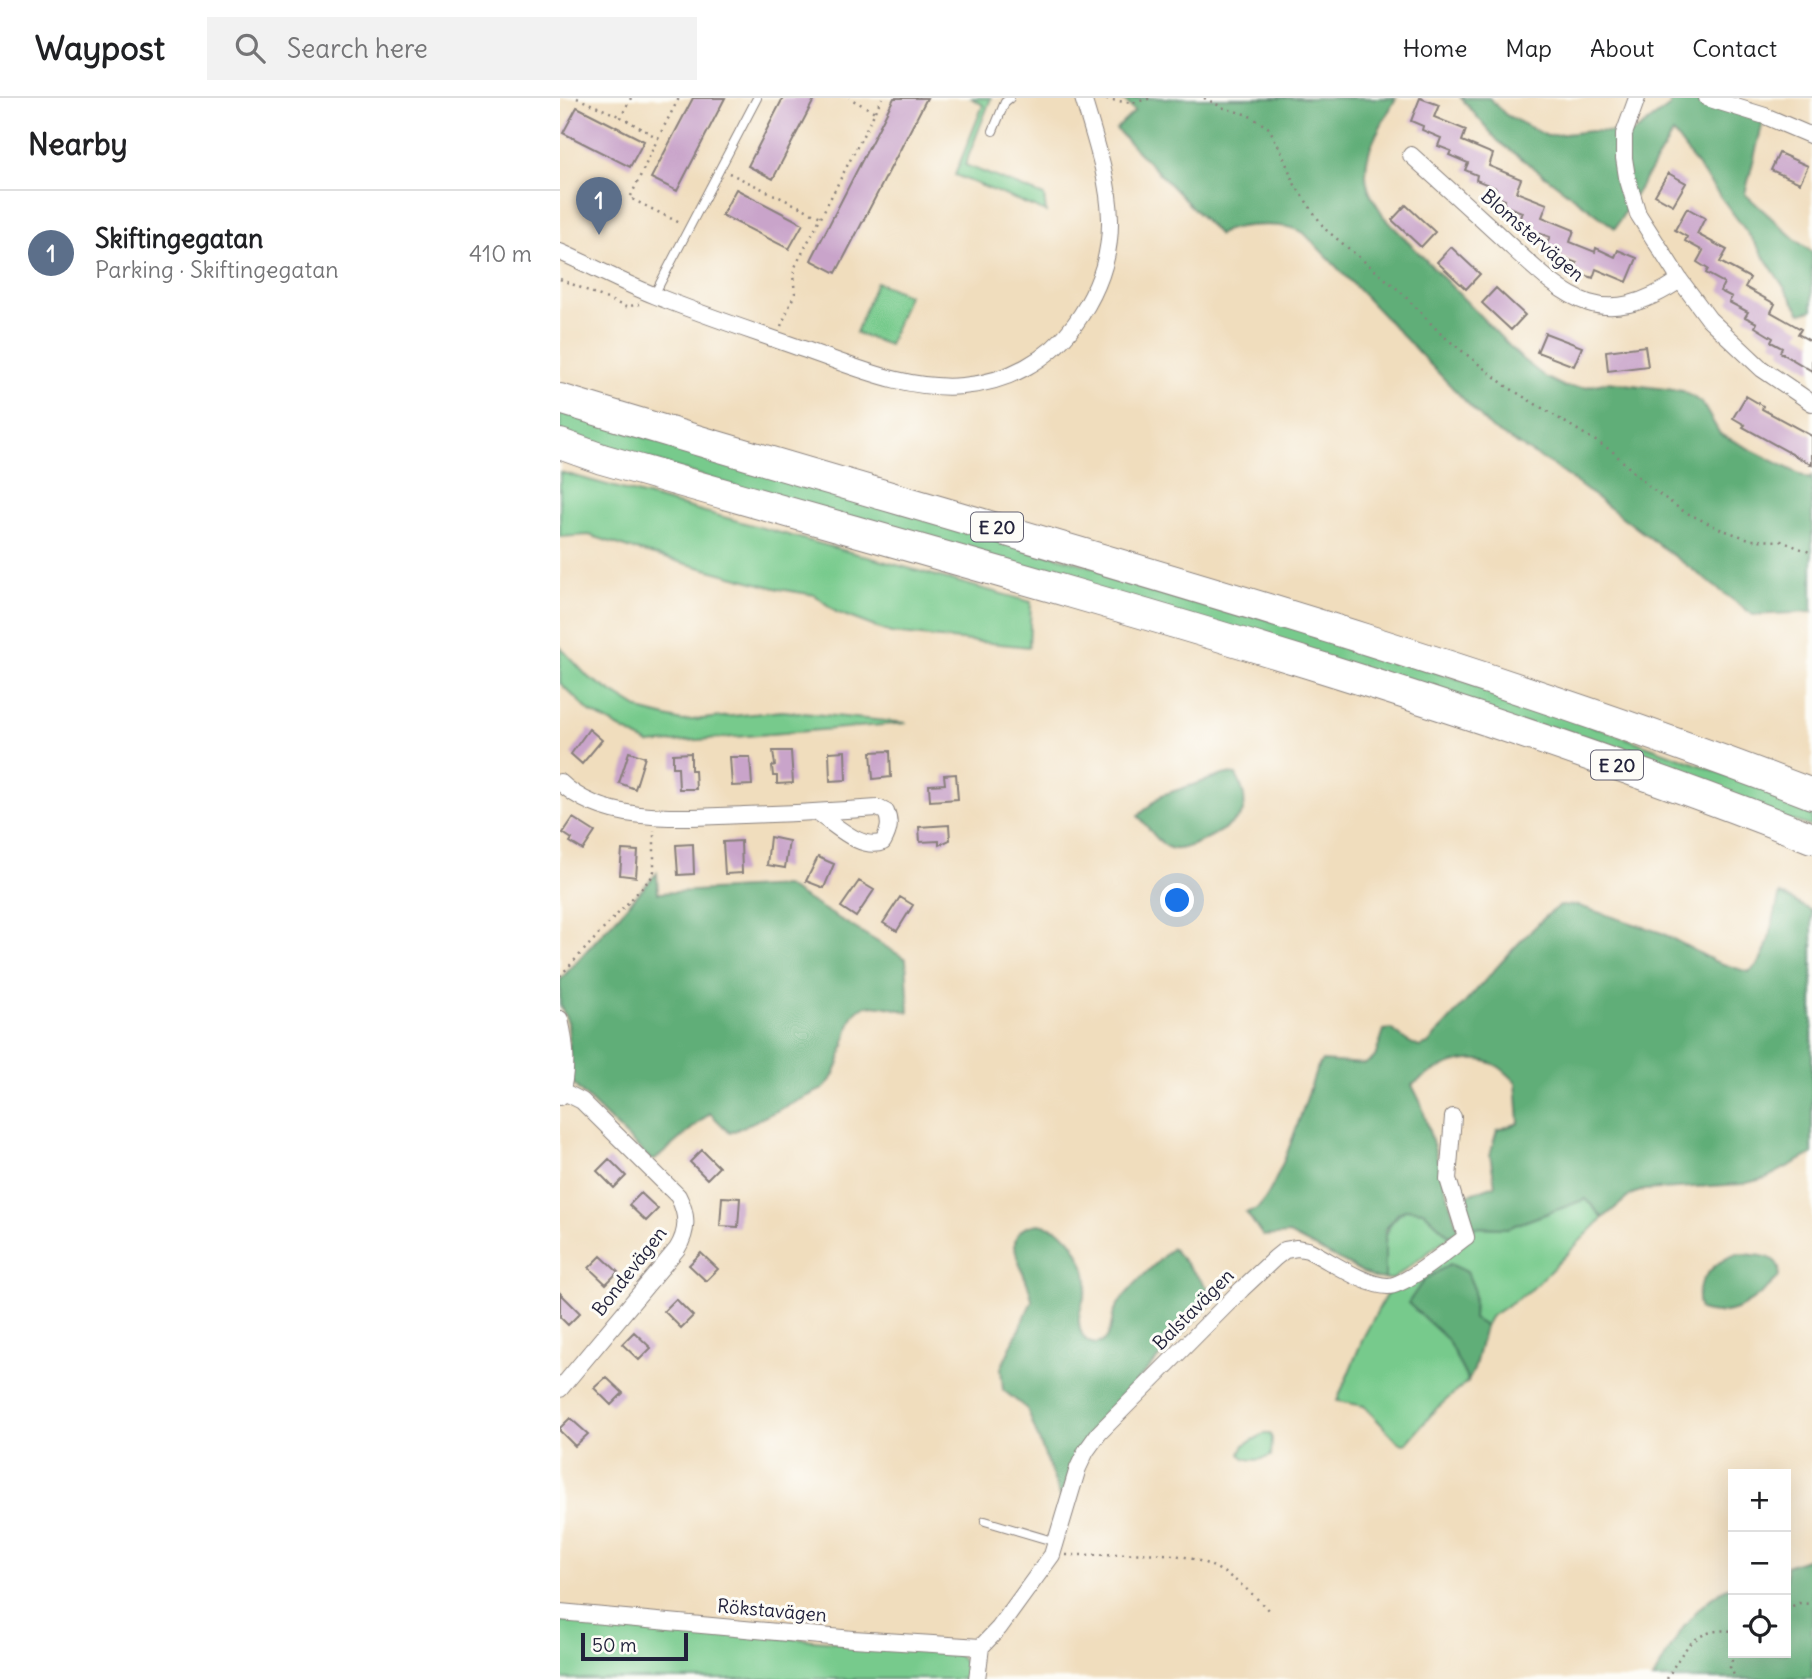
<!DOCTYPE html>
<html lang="en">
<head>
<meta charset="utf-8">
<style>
  :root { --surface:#fff; --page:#f2f2f2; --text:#202124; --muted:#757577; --line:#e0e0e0; --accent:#ea580c }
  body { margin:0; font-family:Delius,sans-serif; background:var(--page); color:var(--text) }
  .controls { position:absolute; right:21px; bottom:21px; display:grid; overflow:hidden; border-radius:0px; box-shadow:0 7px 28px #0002 }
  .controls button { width:63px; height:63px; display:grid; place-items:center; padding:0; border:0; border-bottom:2px solid var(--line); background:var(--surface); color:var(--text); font:35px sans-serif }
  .scale { position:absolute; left:21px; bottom:18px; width:107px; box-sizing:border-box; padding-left:7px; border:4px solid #22223b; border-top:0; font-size:19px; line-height:24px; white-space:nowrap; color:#22223b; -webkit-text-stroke:5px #fdfcf7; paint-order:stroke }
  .you { position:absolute; left:618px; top:803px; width:24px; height:24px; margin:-18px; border:5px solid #fff; border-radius:50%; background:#1a73e8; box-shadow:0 0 0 10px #1a73e833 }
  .badge { display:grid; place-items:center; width:46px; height:46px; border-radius:50%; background:var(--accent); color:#fff; font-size:23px; font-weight:700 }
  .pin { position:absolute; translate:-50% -58px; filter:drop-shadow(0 2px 4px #0008) }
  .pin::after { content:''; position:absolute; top:37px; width:24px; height:21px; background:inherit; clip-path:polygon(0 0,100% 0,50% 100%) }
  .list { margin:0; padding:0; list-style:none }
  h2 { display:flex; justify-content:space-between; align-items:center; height:91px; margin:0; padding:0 28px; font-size:30px }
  h2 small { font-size:23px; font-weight:400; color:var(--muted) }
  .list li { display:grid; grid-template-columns:46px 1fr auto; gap:21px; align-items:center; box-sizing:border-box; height:126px; padding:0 28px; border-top:2px solid var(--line) }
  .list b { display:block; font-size:26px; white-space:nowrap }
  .list p { margin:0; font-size:23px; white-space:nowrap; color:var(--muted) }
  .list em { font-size:23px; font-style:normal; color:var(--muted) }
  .icon { flex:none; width:38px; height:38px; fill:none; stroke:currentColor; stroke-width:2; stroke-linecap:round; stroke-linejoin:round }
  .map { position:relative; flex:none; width:1252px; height:1581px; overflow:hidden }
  header { display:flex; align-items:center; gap:42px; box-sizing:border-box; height:98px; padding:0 35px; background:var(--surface); border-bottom:2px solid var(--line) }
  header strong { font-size:33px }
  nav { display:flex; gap:38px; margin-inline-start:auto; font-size:24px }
  .search { width:490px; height:63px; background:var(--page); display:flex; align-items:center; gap:18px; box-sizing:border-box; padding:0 24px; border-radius:0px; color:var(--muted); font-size:26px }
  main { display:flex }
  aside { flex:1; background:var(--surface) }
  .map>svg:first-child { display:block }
  .green { fill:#77ca8c; stroke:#4c7664; stroke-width:2 }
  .forest { fill:#61ae78; stroke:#42685a; stroke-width:2 }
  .building { fill:#c9a4ca }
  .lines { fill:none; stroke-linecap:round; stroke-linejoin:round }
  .lane-casing { stroke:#89807c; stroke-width:10 }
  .street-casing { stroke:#89807c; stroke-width:18 }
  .highway-casing { stroke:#89807c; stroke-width:32 }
  .path { stroke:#89807c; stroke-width:2.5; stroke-dasharray:2 5; stroke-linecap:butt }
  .lane { stroke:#fff; stroke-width:8 }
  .street { stroke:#fff; stroke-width:16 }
  .highway { stroke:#fff; stroke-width:30 }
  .labels { text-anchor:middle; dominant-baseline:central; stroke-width:6; stroke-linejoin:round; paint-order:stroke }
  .shield { fill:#fdfcf7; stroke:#646373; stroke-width:2 }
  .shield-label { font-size:18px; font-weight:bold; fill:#22223b }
  .street-label { font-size:19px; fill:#22223b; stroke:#fdfcf7 }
</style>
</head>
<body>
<header>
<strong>Waypost</strong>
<div class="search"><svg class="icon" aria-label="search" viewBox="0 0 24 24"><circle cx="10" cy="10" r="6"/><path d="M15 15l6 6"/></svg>Search here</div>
<nav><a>Home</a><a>Map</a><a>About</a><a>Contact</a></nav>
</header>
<main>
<aside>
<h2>Nearby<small></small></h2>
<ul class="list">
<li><span class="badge" style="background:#5c6f8a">1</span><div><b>Skiftingegatan</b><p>Parking · Skiftingegatan</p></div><em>410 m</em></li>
</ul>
</aside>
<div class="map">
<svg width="1252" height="1581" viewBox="0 0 1252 1581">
  <rect width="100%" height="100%" fill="#fdfcf7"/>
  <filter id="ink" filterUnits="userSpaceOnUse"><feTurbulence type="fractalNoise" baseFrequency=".0143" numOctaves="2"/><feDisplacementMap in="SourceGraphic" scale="14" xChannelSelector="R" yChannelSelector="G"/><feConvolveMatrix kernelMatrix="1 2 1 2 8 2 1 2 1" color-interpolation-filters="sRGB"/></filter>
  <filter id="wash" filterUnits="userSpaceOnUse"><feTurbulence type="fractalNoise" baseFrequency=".00686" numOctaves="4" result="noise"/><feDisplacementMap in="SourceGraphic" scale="28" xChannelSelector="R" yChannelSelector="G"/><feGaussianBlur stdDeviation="1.57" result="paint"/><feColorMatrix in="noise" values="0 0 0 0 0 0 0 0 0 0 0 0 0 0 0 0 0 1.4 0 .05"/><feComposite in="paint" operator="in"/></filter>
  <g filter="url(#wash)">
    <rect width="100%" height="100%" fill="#f0ddbd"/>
    <path class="green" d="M411 0H431L405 67 484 98 486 114 395 77 423 7Z
      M316 184 348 197 329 247 296 235Z
      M0 314 650 503 937 593 1252 708V729L0 333Z
      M0 374 471 504 469 549 331 535 276 514 255 497 219 491 72 451 29 437 0 439Z
      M0 549 28 579 83 613 122 623 222 613 347 625 89 646 30 614 0 585Z
      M1026 1101 1043 1120 972 1191 930 1219 925 1228 913 1221 914 1191 870 1224 887 1241 908 1283 876 1311 847 1345 842 1346 837 1343 804 1308 777 1303 804 1238 826 1197 908 1141 913 1129 947 1130Z
      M847 1111 863 1113 890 1138 833 1181H825C825 1154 819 1125 847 1111Z
      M704 1336H710L712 1341 711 1358C701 1362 688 1365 680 1356L684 1347Z
      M0 1522 392 1553C403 1560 408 1567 409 1581H0Z"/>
    <path class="forest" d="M561 0H836C821 29 796 61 810 95 814 103 820 111 824 119L962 261 985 279 1005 289H1026L1048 284 1123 293 1142 305 1160 336 1249 381 1252 378V514L1193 517 994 368 932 331 744 135C739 133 733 130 728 129 711 126 671 126 659 137L556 31 575 13Z
      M901 0H929L946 17 987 38 1031 33 1073 35 1110 8V0H1168L1206 12 1185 96 1237 143 1252 154V212L1241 215 1195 145 1113 35 1055 130 938 43Z
      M666 676 676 677C682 687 687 702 683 713 678 727 628 753 613 751 599 748 587 727 578 718L602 697Z
      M97 775 98 795 225 788 346 861 349 914C335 911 313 903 299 911 284 920 286 971 263 991L170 1035 150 1015 95 1062H91L15 988 11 982 8 924 0 907V882Z
      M1220 796 1252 813V1056L1206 1080 1183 1086 1084 1092 1072 1096 1043 1120 1026 1101 947 1130 913 1129 902 1099 935 1087 930 1056 937 1032 959 1025 956 984C951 979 945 973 939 969 910 951 876 970 852 987L861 1005 898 1132 890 1138 863 1113 847 1111 838 1115 825 1132V1181L814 1180 729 1136 703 1138 686 1114C689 1113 693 1113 696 1111 716 1099 748 995 757 970L762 963 805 966 815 959 824 932 831 931 847 943 859 949 868 946 956 848 986 818 1000 808 1016 807 1102 835 1154 863 1188 874C1210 864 1212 819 1220 796Z
      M479 1126C487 1128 497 1130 504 1136 516 1146 529 1173 527 1189 524 1203 514 1221 522 1236 528 1249 544 1249 549 1235 552 1228 552 1220 554 1214 562 1195 596 1166 612 1150L657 1200 537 1324 518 1352 501 1400 467 1311 443 1292 441 1270 472 1203C471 1178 430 1132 479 1126Z
      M1177 1156C1193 1157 1226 1155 1218 1180 1197 1201 1171 1223 1140 1212 1131 1186 1153 1164 1177 1156Z
      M890 1166 907 1174 914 1191 913 1221 925 1228 914 1272 908 1283 887 1241 848 1205 863 1183Z
      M1252 1459V1581H1093C1116 1541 1130 1507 1173 1487V1555H1226V1468Z"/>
    <g id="blocks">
      <path class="building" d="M133 0H165L117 93 91 80Z
        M223 0H255L213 81 188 68Z
        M334 0H367L276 175 251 162Z
        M860 0 879 7 874 19 906 32 902 43 933 56 929 68 961 81 956 94 987 106 982 119 1014 132 1010 144 1035 154 1036 150 1055 159 1058 152 1077 160 1067 184 1036 171 1033 180 1014 173 1017 165 997 157 999 153 986 148 990 139 970 132 971 127 959 122 962 114 943 107 945 102 933 97 936 90 916 82 917 77 905 72 908 65 889 57 891 53 878 48 881 40 862 32 863 28 851 23Z
        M17 9 84 43 70 69 3 35Z
        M1219 55 1248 68 1240 85 1211 72Z
        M1108 75 1126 85 1113 107 1095 97Z
        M176 91 243 126 229 151 162 117Z
        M846 107 875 134 861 149 832 122Z
        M1127 110 1145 120 1137 136 1167 152 1160 164 1190 180 1185 189 1215 206 1211 214 1241 231 1238 236 1252 244V273L1220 254 1222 250 1211 244 1213 240 1195 229 1197 225 1185 219 1188 214 1169 204 1172 199 1160 193 1164 185 1146 175 1148 171 1137 164 1143 153 1125 143 1127 139 1115 132Z
        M891 149 920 176 906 191 877 164Z
        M936 190 965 217 951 232 922 205Z
        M985 235 1022 249 1014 268 977 254Z
        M1085 248 1088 268 1048 273 1046 253Z
        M1186 298 1203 308 1202 311 1252 338V367L1183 329 1185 327 1173 320Z
        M29 631 42 642 22 666 11 656Z
        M213 653H231L233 685 217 686V678H213L212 668 215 667Z
        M285 653 286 682 270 683 269 654Z
        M330 653 331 679 313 681 311 654Z
        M69 654 85 659 75 691 59 685Z
        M131 655V672H135L136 691H119L118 669H113V656Z
        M170 659H190L192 687 172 688Z
        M396 676 398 701 370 703 369 687 385 686 384 677Z
        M13 720 35 734 23 752 10 744 12 741 3 735Z
        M389 727 390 742 379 747V743L360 744 359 729Z
        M210 739 229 743 225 770 207 767Z
        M181 743 182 775 165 776 163 744Z
        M133 746 134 776 118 777 116 747Z
        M62 752 78 753 76 779 60 777Z
        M258 759 274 766 264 790 246 783Z
        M299 783 314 792 296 819 281 809Z
        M340 799 353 807 337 833 323 825Z
        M142 1052 159 1069 147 1081 130 1064Z
        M49 1061 66 1078 54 1090 37 1073Z
        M81 1095 98 1111 86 1123 69 1107Z
        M162 1099 180 1100 178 1129 160 1128Z
        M141 1155 158 1171 146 1183 129 1167Z
        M41 1158 58 1174 46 1186 29 1170Z
        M0 1195 20 1215 8 1227 0 1219Z
        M116 1201 133 1218 121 1230 104 1213Z
        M74 1234 91 1250 79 1262 62 1246Z
        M46 1279 63 1295 51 1307 34 1290Z
        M10 1320 28 1336 15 1348 0 1333V1330Z"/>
    </g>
  </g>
  <g filter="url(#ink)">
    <use href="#blocks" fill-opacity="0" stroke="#89807c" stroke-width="2"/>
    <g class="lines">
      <g class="lane-casing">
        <path id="lane" d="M433 33 445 4 450 0
          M94 197 197 0
          M425 1423 496 1444"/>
      </g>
      <g class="street-casing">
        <path id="street" d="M1077 0 1064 36V60L1067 79 1078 116 1120 182 1149 221 1202 271 1252 305
          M1147 0 1205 18 1252 38
          M851 57C882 85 913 113 943 141 1004 197 1038 237 1120 182
          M0 154C32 168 63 185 96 198 143 217 192 233 240 250 293 268 346 293 403 288 448 284 489 262 515 226 572 147 548 84 523 0
          M0 684C45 728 127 719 184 717 229 716 273 713 318 710L326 714C331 725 329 733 323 744 301 753 276 727 257 715
          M0 921C6 946 8 974 0 999
          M0 1291 117 1151C128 1133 128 1117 118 1098L22 1003 2 993
          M0 1514 293 1541 421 1549
          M417 1581 421 1549 439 1530 492 1457 518 1370 526 1353 539 1335 682 1191 715 1160 725 1152 737 1150 748 1152C769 1162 805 1188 828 1188 846 1188 889 1151 906 1139L888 1081 893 1019"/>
      </g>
      <g class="highway-casing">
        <path id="highway" d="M0 301C419 429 843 538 1252 696
          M0 346 42 361C448 478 858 584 1252 740"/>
      </g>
      <path class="path" d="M17 0 61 19
        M71 0 61 19 98 40 70 100 120 125
        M539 0 572 5 592 0
        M644 0 664 10 688 17 709 30 721 53 735 87 765 131 840 193 881 236 946 288 1052 353 1088 388 1123 413 1160 431 1192 442 1221 443 1252 455
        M315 13 322 0
        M98 40 119 0
        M169 75 261 119
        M0 181 66 209 79 206
        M221 228 235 195 233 177 236 167 315 14 289 0
        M0 878 91 780 94 773V732
        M506 1457C600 1458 640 1438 711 1515
        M1226 1511 1239 1505 1252 1506
        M1174 1555 1170 1569 1176 1581
        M1107 1581C1123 1551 1136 1529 1173 1533"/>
      <use href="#lane" class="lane"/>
      <use href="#street" class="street"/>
      <use href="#highway" class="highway"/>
    </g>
  </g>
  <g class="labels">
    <g class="shield">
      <rect x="411" y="414.5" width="52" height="29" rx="5"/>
      <rect x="1031" y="652.5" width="52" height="29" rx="5"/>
    </g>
    <g class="shield-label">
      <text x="437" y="429">E 20</text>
      <text x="1057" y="667">E 20</text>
    </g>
    <g class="street-label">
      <text transform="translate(973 137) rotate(41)">Blomstervägen</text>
      <text transform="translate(69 1173) rotate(-52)">Bondevägen</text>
      <text transform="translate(633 1211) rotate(-45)">Balstavägen</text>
      <text transform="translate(212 1512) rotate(5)">Rökstavägen</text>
    </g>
  </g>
</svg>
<div class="controls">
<button>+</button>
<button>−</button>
<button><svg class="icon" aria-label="locate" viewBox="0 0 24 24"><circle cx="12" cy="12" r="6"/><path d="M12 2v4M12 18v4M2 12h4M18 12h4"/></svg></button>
</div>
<div class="scale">50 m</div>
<div class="you"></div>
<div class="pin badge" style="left:39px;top:137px;background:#5c6f8a">1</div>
</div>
</main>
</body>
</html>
